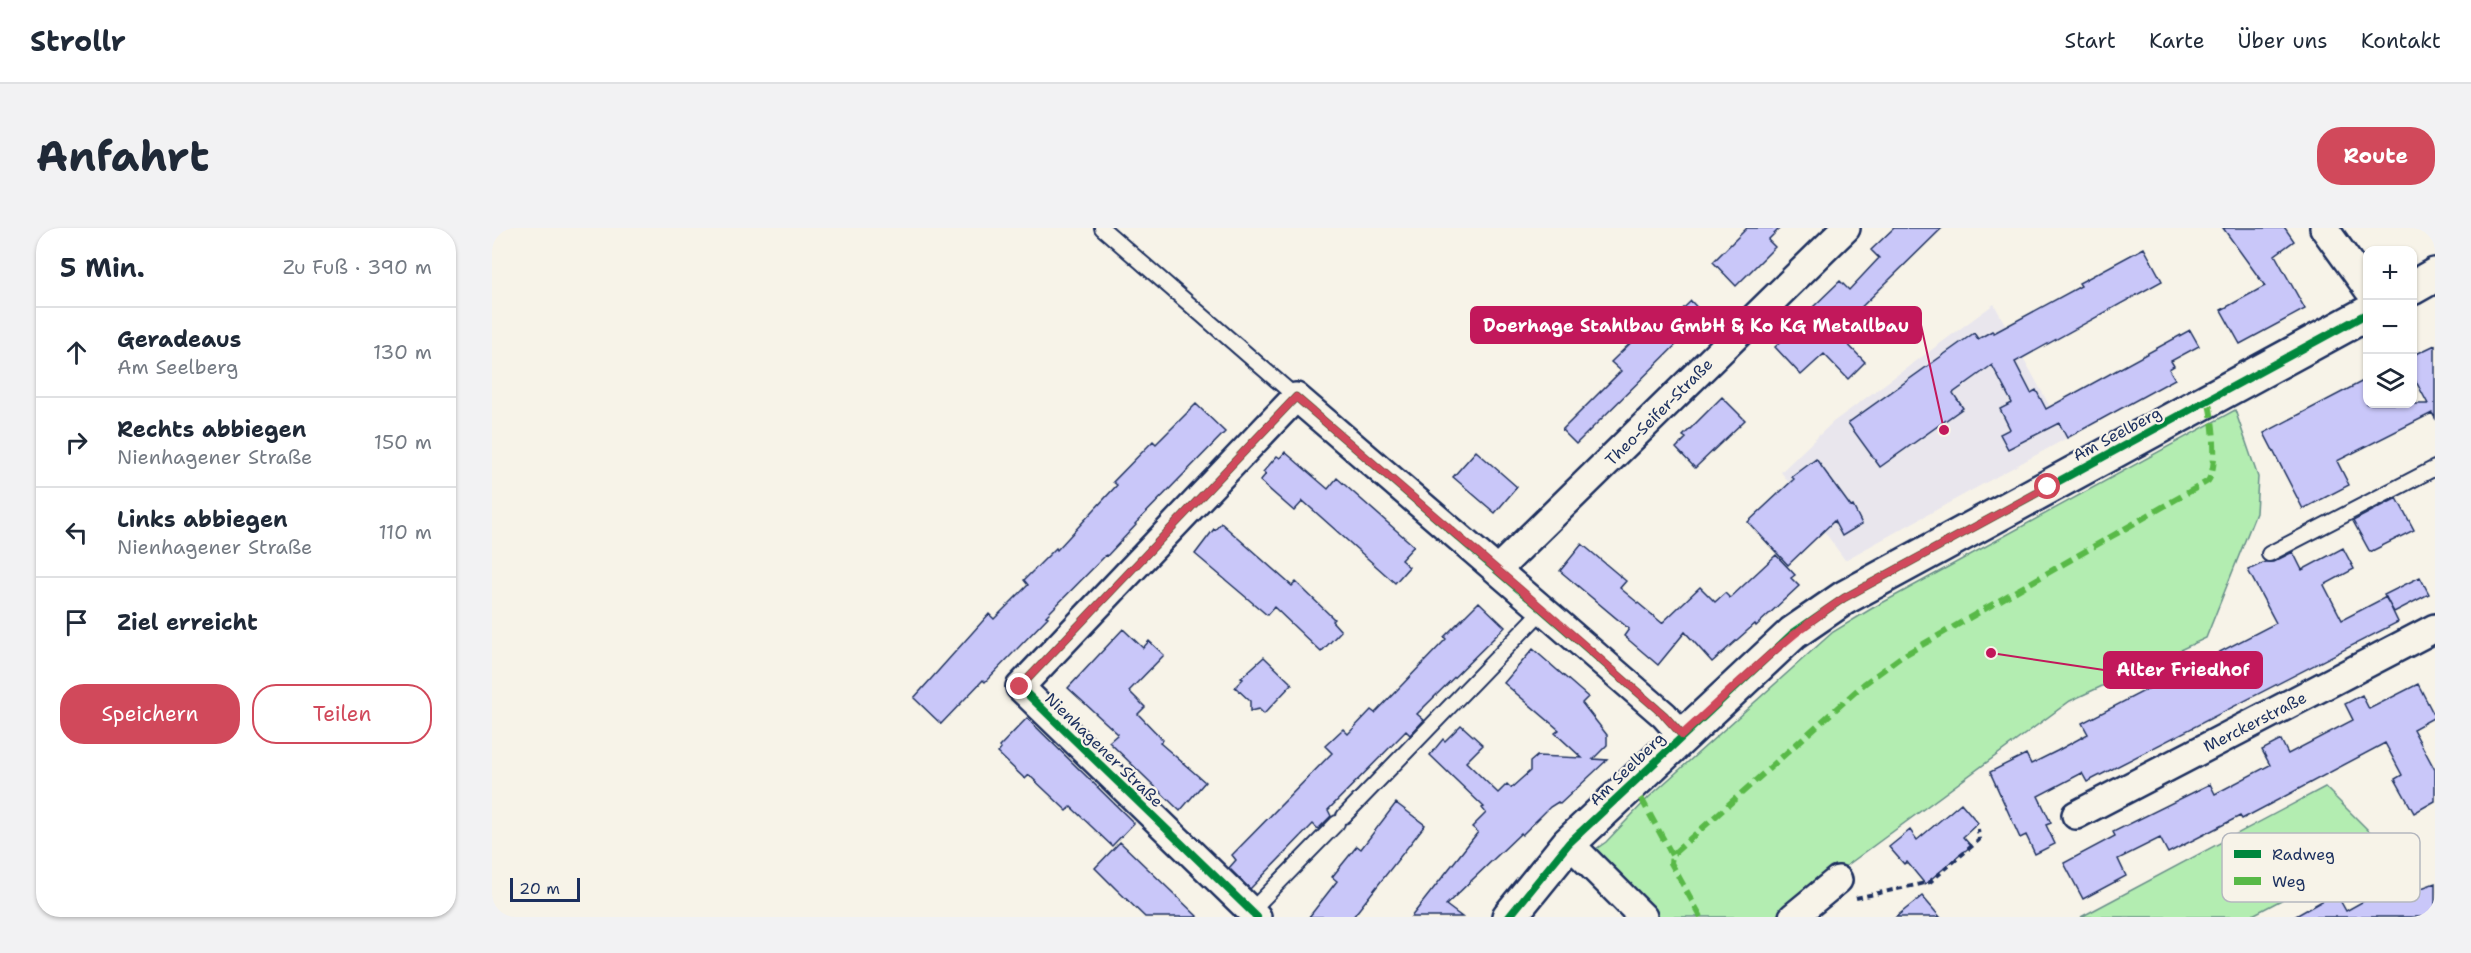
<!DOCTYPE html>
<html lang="de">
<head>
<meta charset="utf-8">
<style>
  :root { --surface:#fff; --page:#f2f2f3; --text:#1f2937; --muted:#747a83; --line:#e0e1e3; --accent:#d1495b }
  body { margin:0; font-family:"Shantell Sans",sans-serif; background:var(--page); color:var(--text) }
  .controls { position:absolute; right:18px; top:18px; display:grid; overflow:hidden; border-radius:12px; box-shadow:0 2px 4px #0004 }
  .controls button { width:54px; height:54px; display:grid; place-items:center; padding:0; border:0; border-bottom:2px solid var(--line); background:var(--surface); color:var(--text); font:30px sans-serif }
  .scale { position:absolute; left:18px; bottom:15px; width:70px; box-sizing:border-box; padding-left:6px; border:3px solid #1b2f5e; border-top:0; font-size:16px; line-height:21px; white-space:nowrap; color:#1b2f5e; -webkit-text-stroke:4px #f7f3e8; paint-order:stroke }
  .stop { position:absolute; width:18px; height:18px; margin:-14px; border:4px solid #d1495b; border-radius:50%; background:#fff }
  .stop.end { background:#d1495b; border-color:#fff; box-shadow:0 2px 6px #0008 }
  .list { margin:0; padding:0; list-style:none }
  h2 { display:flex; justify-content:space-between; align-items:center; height:78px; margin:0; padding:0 24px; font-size:26px }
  h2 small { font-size:20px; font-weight:400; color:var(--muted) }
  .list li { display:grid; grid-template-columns:39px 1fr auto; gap:18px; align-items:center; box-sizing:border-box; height:90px; padding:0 24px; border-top:2px solid var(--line) }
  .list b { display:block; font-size:22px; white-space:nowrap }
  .list p { margin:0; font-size:20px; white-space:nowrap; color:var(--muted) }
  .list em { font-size:20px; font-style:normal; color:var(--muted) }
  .actions { display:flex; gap:12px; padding:18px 24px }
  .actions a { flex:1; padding:14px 0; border:2px solid var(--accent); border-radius:24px; text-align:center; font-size:21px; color:var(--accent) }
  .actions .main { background:var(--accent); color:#fff }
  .icon { flex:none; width:33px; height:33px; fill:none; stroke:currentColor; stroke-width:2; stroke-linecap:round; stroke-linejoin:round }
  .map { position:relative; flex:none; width:1943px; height:689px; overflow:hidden; border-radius:24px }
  header { display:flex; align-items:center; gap:36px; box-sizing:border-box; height:84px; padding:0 30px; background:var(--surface); border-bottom:2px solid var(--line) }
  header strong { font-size:28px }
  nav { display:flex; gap:33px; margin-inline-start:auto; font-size:21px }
  .intro { display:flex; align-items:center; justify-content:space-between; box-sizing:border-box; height:144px; padding:0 36px }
  h1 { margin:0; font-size:42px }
  .button { padding:15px 27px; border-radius:24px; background:var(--accent); color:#fff; font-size:21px; font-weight:700 }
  main { display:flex; gap:36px; padding:0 36px }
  aside { flex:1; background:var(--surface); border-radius:24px; box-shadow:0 2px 4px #0004 }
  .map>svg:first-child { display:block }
  .built { fill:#e9e6ed }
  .green { fill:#b3edb1; stroke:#678e88; stroke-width:1.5 }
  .building { fill:#c9c7f9; stroke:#1b2f5e; stroke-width:1.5 }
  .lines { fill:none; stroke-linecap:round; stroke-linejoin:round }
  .service-casing { stroke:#1b2f5e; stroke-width:18 }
  .minor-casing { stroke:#1b2f5e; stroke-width:32 }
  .tertiary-casing { stroke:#1b2f5e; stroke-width:38 }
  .path { stroke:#1b2f5e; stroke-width:4; stroke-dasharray:6 4.5; stroke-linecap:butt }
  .service { stroke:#f7f3e8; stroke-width:14 }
  .minor { stroke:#f7f3e8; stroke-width:27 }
  .tertiary { stroke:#f7f3e8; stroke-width:33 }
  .quiet { stroke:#58b947; stroke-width:6; stroke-dasharray:12 6; stroke-linecap:butt }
  .cycleway-casing { stroke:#f7f3e8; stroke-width:11 }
  .cycleway { stroke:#00873e; stroke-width:8 }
  .route { stroke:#d1495b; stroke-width:8 }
  .labels { text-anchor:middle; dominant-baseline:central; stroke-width:4.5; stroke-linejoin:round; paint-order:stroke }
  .street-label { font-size:16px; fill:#1b2f5e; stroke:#f7f3e8 }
  .key { fill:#f7f3e8; stroke:#b5b8bf; stroke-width:1.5 }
  .key-label { font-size:16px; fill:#1b2f5e }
  .leader { fill:none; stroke:#c2185b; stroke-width:2 }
  .callout-dot { fill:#c2185b; stroke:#f7f3e8; stroke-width:2 }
  .callout { fill:#c2185b; stroke:#c2185b; stroke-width:2 }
  .callout-label { font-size:18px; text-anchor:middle; font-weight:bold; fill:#fff }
</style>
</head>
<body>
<header>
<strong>Strollr</strong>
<nav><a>Start</a><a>Karte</a><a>Über uns</a><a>Kontakt</a></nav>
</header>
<div class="intro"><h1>Anfahrt</h1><a class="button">Route</a></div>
<main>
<aside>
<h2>5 Min.<small>Zu Fuß · 390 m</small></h2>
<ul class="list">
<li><svg class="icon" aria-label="ahead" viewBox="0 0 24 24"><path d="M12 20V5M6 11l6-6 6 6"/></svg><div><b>Geradeaus</b><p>Am Seelberg</p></div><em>130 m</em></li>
<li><svg class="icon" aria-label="right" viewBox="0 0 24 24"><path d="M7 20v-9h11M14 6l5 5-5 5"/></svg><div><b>Rechts abbiegen</b><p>Nienhagener Straße</p></div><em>150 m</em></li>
<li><svg class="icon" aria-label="left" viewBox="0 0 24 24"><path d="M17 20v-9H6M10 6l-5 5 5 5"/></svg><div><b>Links abbiegen</b><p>Nienhagener Straße</p></div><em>110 m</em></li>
<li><svg class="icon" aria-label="arrive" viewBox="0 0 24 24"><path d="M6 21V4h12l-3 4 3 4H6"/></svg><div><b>Ziel erreicht</b></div></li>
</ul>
<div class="actions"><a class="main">Speichern</a><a>Teilen</a></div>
</aside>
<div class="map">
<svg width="1943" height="689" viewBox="0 0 1943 689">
  <rect width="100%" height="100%" fill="#f7f3e8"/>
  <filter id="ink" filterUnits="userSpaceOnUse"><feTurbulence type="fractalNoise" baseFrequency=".0167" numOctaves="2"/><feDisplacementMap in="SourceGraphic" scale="12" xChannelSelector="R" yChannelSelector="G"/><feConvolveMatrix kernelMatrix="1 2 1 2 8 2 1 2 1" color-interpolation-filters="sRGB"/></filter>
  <g filter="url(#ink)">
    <path class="built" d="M1502 76 1575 210 1353 332 1289 244 1341 194Z"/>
    <path class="green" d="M1743 182 1766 249 1764 285 1714 410 1578 473 1342 647 1292 689H1166L1104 621 1114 614 1157 569 1341 404 1379 381Z
      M1833 559 1892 618 1757 689H1589Z"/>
    <path class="building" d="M1255 0H1288L1276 12 1283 19 1244 58 1221 34Z
      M1402 0H1450L1344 104 1373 134 1356 151 1332 126 1309 147 1283 119 1295 108 1293 106 1348 53 1357 62 1387 30 1379 22Z
      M1731 0H1793L1802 13 1783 27 1813 81 1748 116 1729 82 1773 58Z
      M1652 20 1670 53 1523 134 1539 165 1544 162 1554 181 1698 102 1707 118 1679 133 1682 138 1677 141 1683 151 1575 210 1567 195 1516 221 1508 206 1518 201 1508 181 1520 175 1500 137 1461 165 1471 180 1388 239 1356 195 1482 105 1486 111 1500 103 1502 105 1589 58 1587 55Z
      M1199 73 1213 88 1084 216 1070 202 1129 143 1119 134 1159 95 1167 104Z
      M1943 117V190L1940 185 1845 233 1857 257 1811 281 1772 205 1875 151V176H1936L1920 146V128Z
      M1230 169 1253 192 1203 240 1184 220 1194 210 1191 208Z
      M704 176 733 204 643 296 644 297 615 328 614 327 554 388 556 389 493 454 491 452 449 496 422 470 497 386 502 391 536 357 532 352 564 320 565 322 625 257 621 254 661 213 664 216Z
      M984 223 1025 259 1003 285 961 249Z
      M793 224 836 261 845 250 922 318 909 332 917 339 903 355 811 273 802 283 768 253 774 246 771 244 785 228 788 230Z
      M1324 231 1359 279 1361 278 1370 296 1350 308 1342 293 1296 337 1256 294 1302 251 1300 249Z
      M1905 270 1922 302 1878 324 1861 293Z
      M729 295 800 358 804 354 842 391 840 393 849 403 829 424 782 379 775 387 703 326 722 301 723 302Z
      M1090 316 1134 353 1128 360 1170 395 1208 359 1223 374 1233 365 1238 370 1284 327 1303 347 1299 350 1307 358 1264 398 1263 396 1220 434 1193 404 1166 437 1132 408 1137 401 1068 343Z
      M1851 320 1862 341 1832 357 1850 392 1894 369 1906 394 1595 554 1590 545 1546 568 1559 595 1554 597 1563 616 1543 626 1534 607 1528 610 1498 544 1534 526 1539 536 1565 523 1596 506 1590 495 1784 395 1756 342 1773 334H1781L1801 324 1810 342Z
      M1928 349 1937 366 1902 384 1892 367Z
      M987 374 1013 399 925 486 932 492 918 507 914 503 836 582 839 588 826 601 821 596 758 661 737 640 744 632 740 627 840 525 833 518 851 501 856 506 879 482 883 485 954 411 952 409Z
      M631 401 651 420 657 413 672 427 637 463 653 479 646 486 671 512 668 515 713 554 688 583 617 514 626 506 576 460Z
      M1041 421 1096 469 1090 475 1115 507V517L1101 531 1115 532 1068 576 1066 574 1058 579 1030 607 1029 605 954 677 970 689H919L986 604 980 599 994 585 990 580 992 579 938 527 951 511 953 513 969 497 991 517 974 534 1006 565 1015 556 1019 560 1038 543V534L1045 528 1090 530 1063 505 1067 502 1012 455Z
      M772 429 800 456 772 486 767 481 758 483V473L743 459 751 451 749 450Z
      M1926 456 1943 489 1921 501 1943 542V573L1922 585 1903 551 1910 547 1893 515 1750 591 1748 588 1676 625 1668 610 1626 631 1634 648 1591 671 1572 635 1623 608 1621 604 1718 556 1723 566 1778 537 1770 522 1789 512 1796 526 1861 492 1853 476 1870 467 1877 481Z
      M535 490 642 595 620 618 579 579 575 583 537 547 533 551 506 525 509 521 507 519Z
      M904 575 933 597 861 689H817L845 653 840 649 865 618 869 621Z
      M1469 575 1486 595 1471 609 1479 618 1433 656 1415 634 1412 636 1397 619 1418 602 1425 612Z
      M628 614 706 689H653L624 661 603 640Z
      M1943 655V689H1802L1844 665 1854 683 1895 660 1902 670Z
      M1430 668 1448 689H1404Z"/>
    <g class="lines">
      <g class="service-casing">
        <path id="service" d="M610 0 804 169
          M1777 326 1943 240
          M852 588 1051 382
          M759 683 845 595"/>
      </g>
      <g class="minor-casing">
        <path id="minor" d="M1832 0 1876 61
          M1005 342 1354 0
          M1584 587 1943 400
          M1077 615 1151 689
          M765 689 528 459 804 169 1051 382 1172 487 1190 507
          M1301 689 1346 652"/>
      </g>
      <g class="tertiary-casing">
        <path id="tertiary" d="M1920 60 1943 47
          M1017 689 1077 615 1301 405 1352 370 1876 85"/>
      </g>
      <path class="path" d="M1364 670 1438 654 1487 612 1486 601"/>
      <use href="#service" class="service"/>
      <use href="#minor" class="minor"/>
      <use href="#tertiary" class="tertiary"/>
      <path class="quiet" d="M1149 570 1180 627
        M1209 689 1179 635 1180 627 1372 456 1409 429 1716 253C1727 238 1721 190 1716 172"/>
      <g class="cycleway-casing">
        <path id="cycleway" d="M765 689 528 459 804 169 1051 382 1172 487 1190 507
          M1017 689 1077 615 1301 405 1352 370 1876 85"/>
      </g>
      <use href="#cycleway" class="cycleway"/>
    </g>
  </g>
  <g class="lines" filter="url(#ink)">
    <path class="route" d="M528 459 804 169 1052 382 1172 487 1190 507C1243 459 1292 409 1352 370L1556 259"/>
  </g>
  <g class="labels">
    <g class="street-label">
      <text transform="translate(1167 184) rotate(-45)">Theo-Seifer-Straße</text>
      <text transform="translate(1625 206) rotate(-28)">Am Seelberg</text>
      <text transform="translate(1763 494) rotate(-27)">Merckerstraße</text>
      <text transform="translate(612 522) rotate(44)">Nienhagener Straße</text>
      <text transform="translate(1135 541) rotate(-44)">Am Seelberg</text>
    </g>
  </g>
  <rect x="1730" y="605" width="198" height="69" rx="9" class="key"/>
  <rect x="1742" y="622" width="27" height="8" fill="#00873e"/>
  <rect x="1742" y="649" width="27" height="8" fill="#58b947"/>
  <g class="key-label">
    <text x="1780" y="632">Radweg</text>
    <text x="1780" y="659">Weg</text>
  </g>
  <path class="leader" d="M1452 202L1429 97M1499 425L1612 442"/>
  <g class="callout-dot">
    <circle cx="1452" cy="202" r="6"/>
    <circle cx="1499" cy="425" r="6"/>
  </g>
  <g class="callout">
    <rect x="979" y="79" width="450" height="36" rx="6"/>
    <rect x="1612" y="424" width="158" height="36" rx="6"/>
  </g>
  <g class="callout-label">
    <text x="1204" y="104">Doerhage Stahlbau GmbH &amp; Ko KG Metallbau</text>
    <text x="1691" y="448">Alter Friedhof</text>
  </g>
</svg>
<div class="controls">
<button>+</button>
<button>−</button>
<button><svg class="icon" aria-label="layers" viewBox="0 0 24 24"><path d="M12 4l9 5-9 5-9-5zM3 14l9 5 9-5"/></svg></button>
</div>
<div class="scale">20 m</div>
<div class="stop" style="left:1556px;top:259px"></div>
<div class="stop end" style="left:528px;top:459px"></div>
</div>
</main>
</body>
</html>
